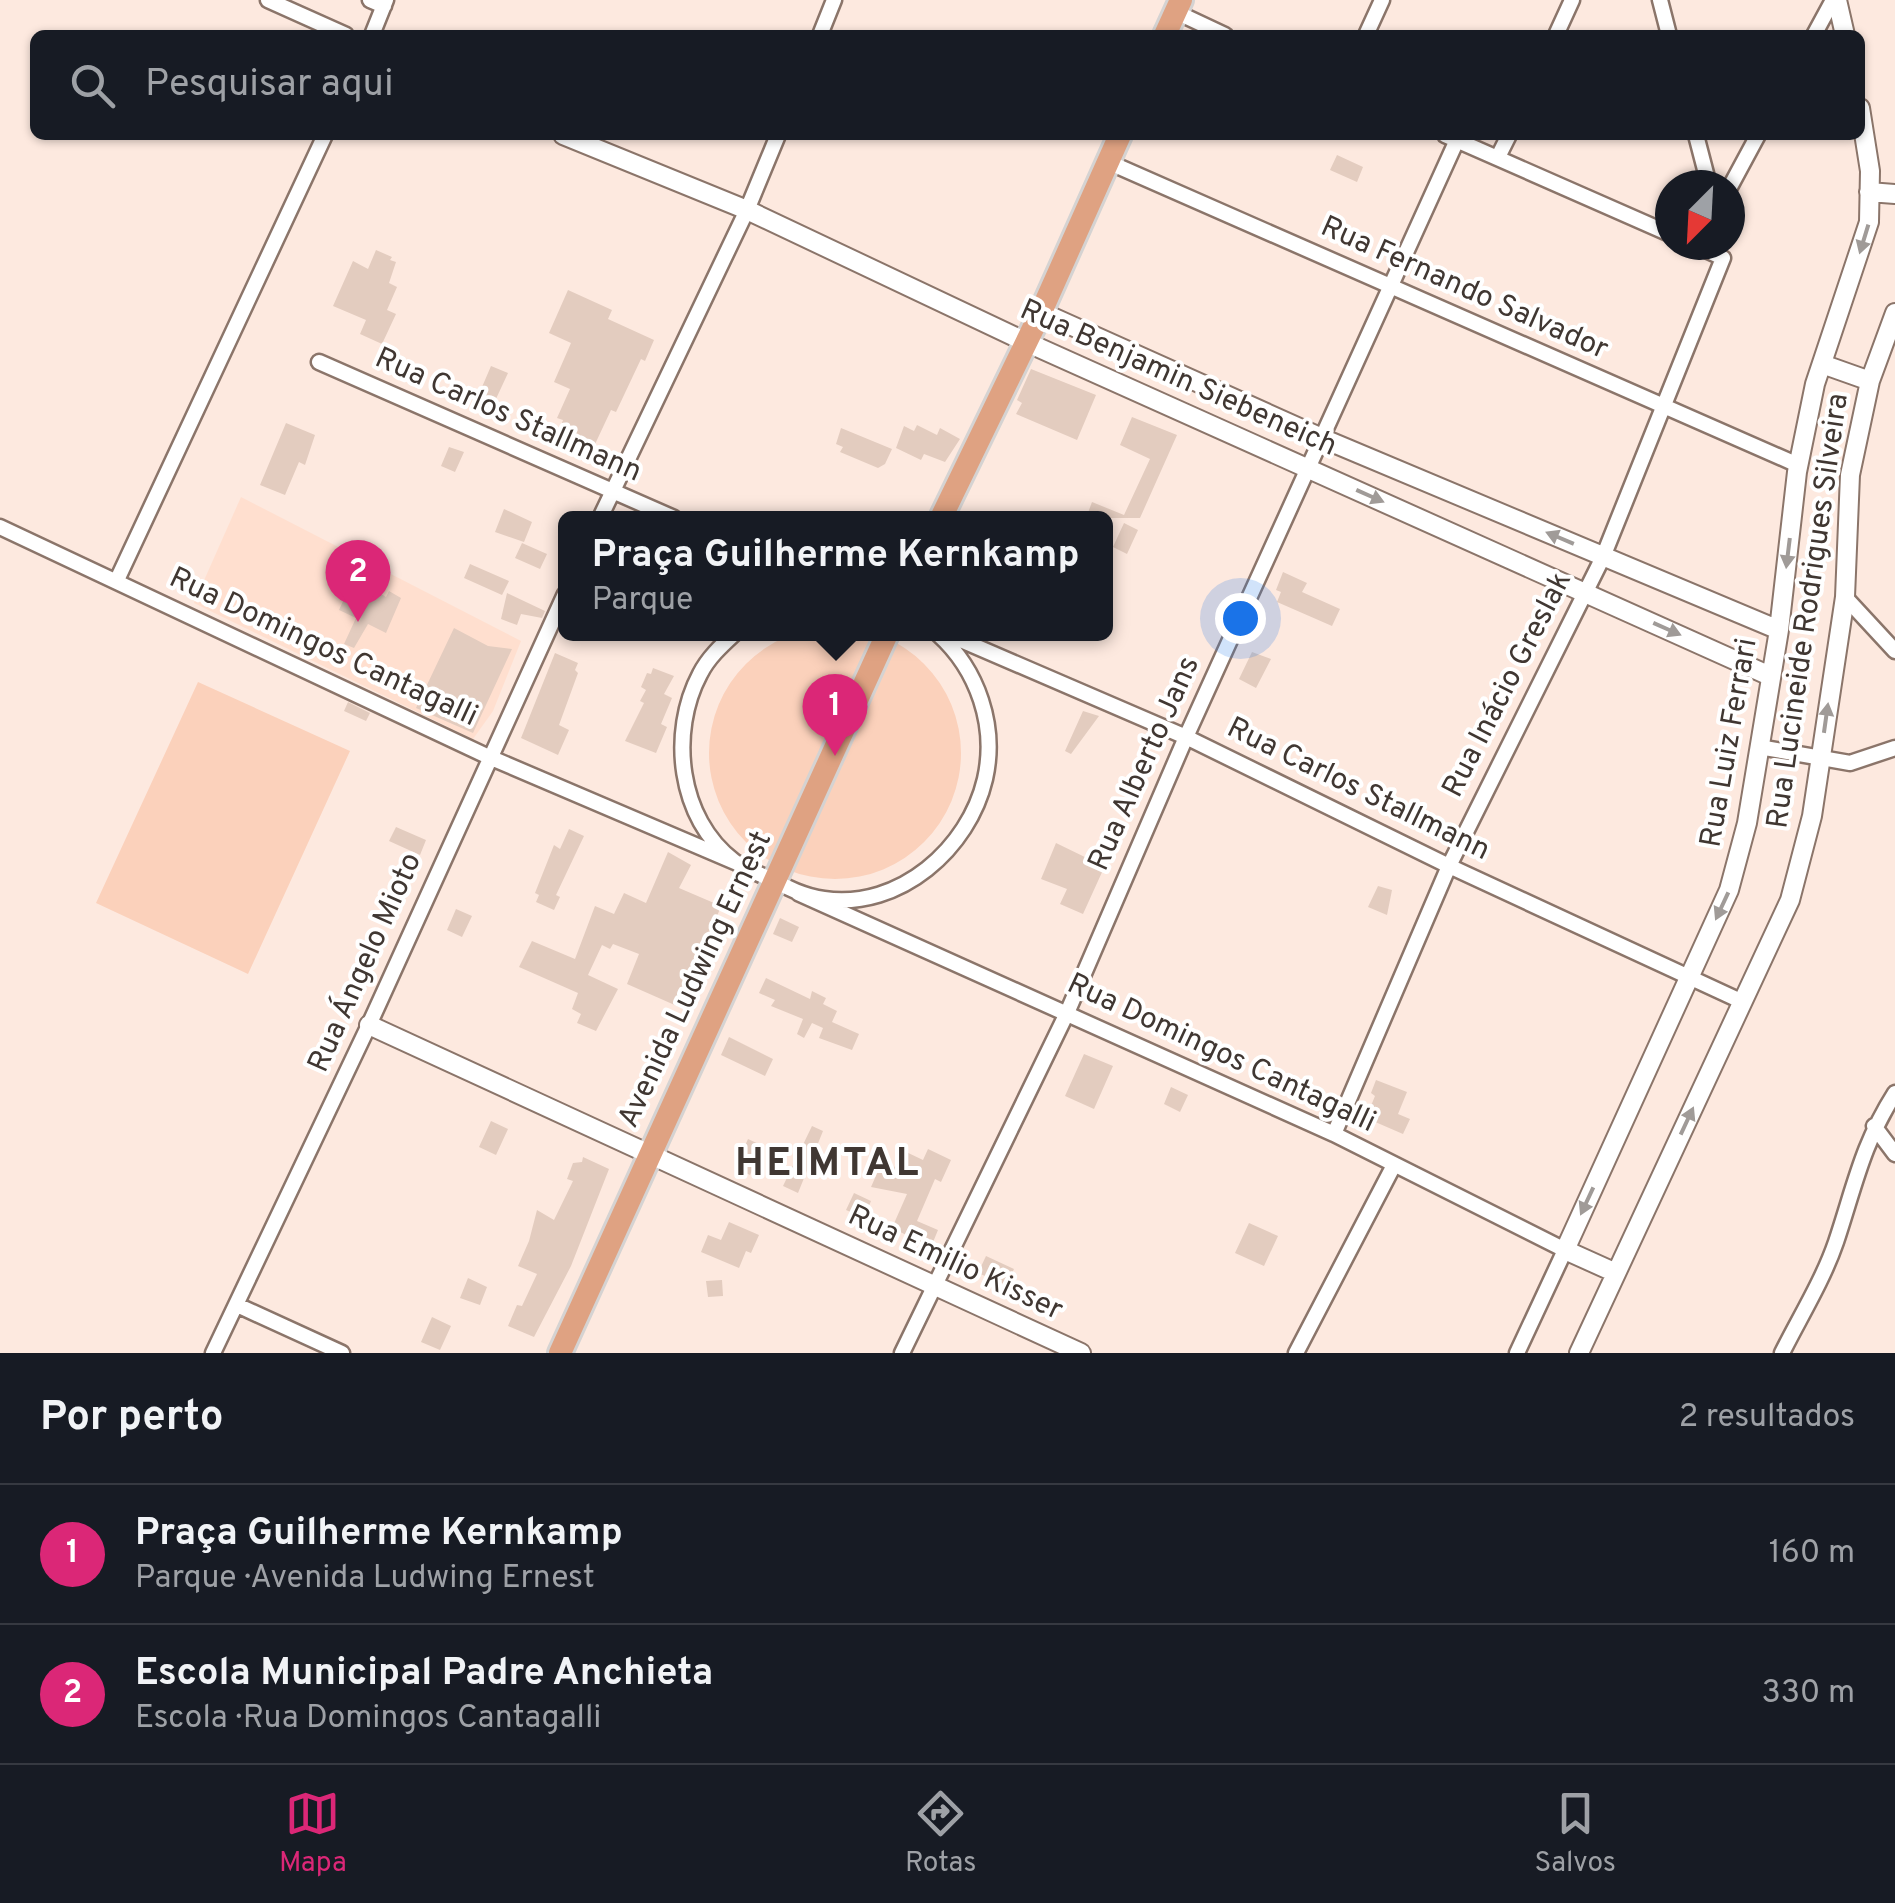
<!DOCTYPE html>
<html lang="pt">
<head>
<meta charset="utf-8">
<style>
  :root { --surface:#171b24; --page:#242831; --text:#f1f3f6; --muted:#9ea1a6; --line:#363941; --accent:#db2777 }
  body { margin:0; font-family:Overpass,sans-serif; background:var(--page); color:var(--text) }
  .compass { position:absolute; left:1655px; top:170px; width:90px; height:90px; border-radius:50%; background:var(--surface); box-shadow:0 2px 8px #0004; rotate:204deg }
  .you { position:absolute; left:1240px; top:618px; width:35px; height:35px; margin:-25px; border:8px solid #fff; border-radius:50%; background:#1a73e8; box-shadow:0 0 0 15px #1a73e833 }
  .badge { display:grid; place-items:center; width:65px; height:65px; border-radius:50%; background:var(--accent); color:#fff; font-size:32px; font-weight:700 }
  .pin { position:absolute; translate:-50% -82px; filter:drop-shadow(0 2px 5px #0008) }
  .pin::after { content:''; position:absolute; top:52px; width:35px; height:30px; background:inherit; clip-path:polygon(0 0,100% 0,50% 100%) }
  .popup { position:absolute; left:558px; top:511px; width:555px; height:130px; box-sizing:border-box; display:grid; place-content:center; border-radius:15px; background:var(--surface); filter:drop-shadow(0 2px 8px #0005); font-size:32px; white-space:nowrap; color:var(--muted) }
  .popup b { font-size:38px; color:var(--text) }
  .popup::after { content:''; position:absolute; left:50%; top:100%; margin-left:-20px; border:20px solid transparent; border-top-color:var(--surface) }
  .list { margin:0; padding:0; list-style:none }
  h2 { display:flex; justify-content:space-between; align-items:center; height:130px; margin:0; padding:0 40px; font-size:42px }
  h2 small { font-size:32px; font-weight:400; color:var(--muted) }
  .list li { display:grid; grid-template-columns:65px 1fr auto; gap:30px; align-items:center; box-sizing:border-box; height:140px; padding:0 40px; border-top:2px solid var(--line) }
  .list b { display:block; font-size:38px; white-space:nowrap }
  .list p { margin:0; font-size:32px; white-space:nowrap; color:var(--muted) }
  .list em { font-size:32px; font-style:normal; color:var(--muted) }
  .icon { flex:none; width:55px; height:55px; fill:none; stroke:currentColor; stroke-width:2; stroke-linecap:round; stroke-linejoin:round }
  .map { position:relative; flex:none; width:1895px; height:1353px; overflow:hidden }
  .search { position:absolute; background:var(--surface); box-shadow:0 2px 8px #0004; left:30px; right:30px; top:30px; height:110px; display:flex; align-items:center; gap:25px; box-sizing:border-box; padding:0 35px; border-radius:15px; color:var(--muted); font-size:38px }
  .sheet { height:410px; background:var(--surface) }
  nav { display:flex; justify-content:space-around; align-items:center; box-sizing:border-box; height:140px; border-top:2px solid var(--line); background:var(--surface); font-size:28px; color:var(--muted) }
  nav a { display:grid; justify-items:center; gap:5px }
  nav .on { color:var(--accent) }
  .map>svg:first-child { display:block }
  .built { fill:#ffdfcf }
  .green { fill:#fbd1bb }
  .building { fill:#e3ccbf }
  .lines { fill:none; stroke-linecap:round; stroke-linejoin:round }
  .minor-casing { stroke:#8b756a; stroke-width:19 }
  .tertiary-casing { stroke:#8b756a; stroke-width:22 }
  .trunk-casing { stroke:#d5d3d2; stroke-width:28 }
  .minor { stroke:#fff; stroke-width:14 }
  .tertiary { stroke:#fff; stroke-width:18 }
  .trunk { stroke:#dfa282; stroke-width:22 }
  .oneway { fill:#a09b98 }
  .labels { text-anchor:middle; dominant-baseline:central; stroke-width:8; stroke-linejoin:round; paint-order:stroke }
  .street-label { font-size:30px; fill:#403732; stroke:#fff }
  .district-label { font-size:40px; font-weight:bold; letter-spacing:2.5px; fill:#403732; stroke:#fff }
</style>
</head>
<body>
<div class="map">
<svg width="1895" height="1353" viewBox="0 0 1895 1353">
  <rect width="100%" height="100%" fill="#fde9df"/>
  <path class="built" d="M241 497 521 641 493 711 473 739 194 603Z"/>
  <path class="green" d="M709 753a126 126 0 1 1 252 0a126 126 0 1 1-252 0Z
    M198 682 350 751 248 974 96 903Z"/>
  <path class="building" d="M1337 155 1363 167 1357 182 1330 170Z
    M376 250 392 257 390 260 396 262 389 283 397 287 387 310 396 314 382 344 360 334 366 320 333 306 353 261 368 269Z
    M568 290 612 310 608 319 654 340 645 361 641 359 616 412 611 410 589 457 570 450 575 438 559 431 563 420 557 418 570 389 554 382 571 343 549 333Z
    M491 366 508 373 495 401 479 394Z
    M1031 369 1096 395 1077 440 1016 414 1022 403 1017 400Z
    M1132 417 1177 435 1140 518H1086L1092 502 1124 515 1150 459 1120 445Z
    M286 423 315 435 305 465 299 462 285 495 260 485Z
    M917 425 937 435 940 428 960 439 945 462 924 454 921 460 896 448 904 426 914 431Z
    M841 428 892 449 885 464 878 468 840 452 843 447 836 444Z
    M449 447 464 452 455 472 441 466Z
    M504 509 532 522 524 542 495 532Z
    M1124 523 1138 530 1127 554 1113 547Z
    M522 543 547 554 540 569 515 558Z
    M470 564 509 581 502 595 464 578Z
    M1283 572 1307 583 1302 592 1340 609 1332 626 1277 602 1281 592 1276 590Z
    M354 577 386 597 389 591 401 598 386 633 368 624 354 648 344 644 356 618 339 610Z
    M507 593 545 611 542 618 521 614 517 625 501 619Z
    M454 628 488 646 512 649 473 733 416 708Z
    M1252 652 1271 659 1256 688 1239 679Z
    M555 653 578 663 575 670 578 673 559 725 569 730 558 755 521 738Z
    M653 668 674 676 664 694 672 698 661 724 667 727 656 753 625 741 644 703 640 701 646 690 641 687 647 673 651 674Z
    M348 702 370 713 366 721 344 711Z
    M1083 711 1099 716 1071 754 1065 751Z
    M396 827 426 840 420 855 389 841Z
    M569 829 584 836 556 895 560 897 554 910 536 902 539 895 535 893 554 845 560 849Z
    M1056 843 1091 860 1093 854 1108 859 1083 914 1060 904 1067 889 1041 879Z
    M668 852 691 865 679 888 721 906 702 955 706 956 691 987 695 989 686 1010 627 984 639 954 613 944 610 949 602 945 588 975 618 989 596 1031 577 1023 581 1014 572 1009 578 993 519 967 532 941 575 959 595 906 614 914 624 893 646 903Z
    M1378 886 1392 890 1387 915 1368 907Z
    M456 909 472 916 462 937 447 930Z
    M780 918 799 927 792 942 773 934Z
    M766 978 810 999 812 991 826 998 823 1004 837 1011 832 1022 859 1034 852 1050 819 1038 823 1028 812 1023 804 1038 797 1034 803 1019 771 1006 775 1000 759 993Z
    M729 1037 773 1059 765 1076 721 1055Z
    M1084 1054 1113 1066 1094 1109 1065 1096Z
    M1376 1080 1407 1092 1398 1114 1410 1119 1403 1134 1366 1118 1375 1096 1371 1093Z
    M1171 1087 1188 1095 1180 1112 1164 1104Z
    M491 1121 508 1129 496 1155 479 1147Z
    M812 1126 823 1131 798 1193 783 1186Z
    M748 1139 763 1146 750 1175 735 1168Z
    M928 1149 951 1160 941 1182 935 1179 917 1221 938 1230 931 1247 892 1228 907 1194 871 1187 879 1169 891 1175 902 1150 923 1160Z
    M583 1157 609 1169 571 1266 534 1337 508 1326 517 1305 522 1306 537 1274 518 1266 529 1241 537 1210 554 1220 573 1181 567 1179 573 1163 582 1162Z
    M854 1193 871 1201 864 1218 846 1210Z
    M729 1222 759 1235 751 1253 746 1251 739 1268 701 1252 708 1235 721 1240Z
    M1249 1223 1278 1236 1264 1266 1235 1253Z
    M986 1256 1014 1269 1006 1285 978 1273Z
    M468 1278 487 1287 480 1305 460 1298Z
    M722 1280 723 1296 708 1297 706 1281Z
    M432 1317 451 1326 440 1350 421 1342Z"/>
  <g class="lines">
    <g class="minor-casing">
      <path id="minor" d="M268 0 346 35
        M370 0 384 6
        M1660 0 1669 35
        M1176 12 1225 35
        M372 35 386 0
        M820 35 834 0
        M1366 35 1382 0
        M1556 35 1572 0
        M1814 35 1833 0
        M1445 135 1670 234
        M1696 135 1709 185
        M1498 157 1509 135
        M1108 162 1798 465
        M1730 187 1758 135
        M1695 245 1723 258
        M319 362 674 518
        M600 518 747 210 778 135
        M0 527 489 757 735 862
        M117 580 325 135
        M1845 597 1895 651
        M734 634C721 646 708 658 700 674 669 732 678 819 734 861 743 868 757 873 768 878 786 887 803 896 824 899 900 910 969 848 985 779 997 726 978 670 938 634
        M947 634 1186 737 1449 866 1743 1002
        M1759 747 1850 763 1895 748
        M798 893 1334 1134 1565 1250 1517 1353
        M1874 1126 1895 1154
        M1334 1134 1449 866 1603 557 1723 258
        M237 1305 342 1353
        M213 1353 369 1025 565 594
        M902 1353 1067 1013 1186 737 1457 140
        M1296 1353 1394 1165
        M1782 1353C1800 1317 1823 1280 1836 1242 1855 1185 1862 1145 1895 1093"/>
    </g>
    <g class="tertiary-casing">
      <path id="tertiary" d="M1837 0 1845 35
        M563 135 747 210 1026 342 1770 676
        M1869 192 1895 194
        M1041 312 1324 439 1779 630
        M1822 364 1870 381
        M369 1025 1081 1353
        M1616 1273 1565 1250 1729 890 1747 823 1779 630 1797 472 1815 384 1869 222 1870 171 1860 108
        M1579 1353 1790 900 1812 816 1845 597 1850 475 1870 381 1895 313"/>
    </g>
    <g class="trunk-casing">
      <path id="trunk" d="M1165 35 1181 0
        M941 518 1041 312 1120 135
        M560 1353 887 634"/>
    </g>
    <use href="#minor" class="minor"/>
    <use href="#tertiary" class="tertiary"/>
    <use href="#trunk" class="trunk"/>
  </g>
  <defs><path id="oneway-solid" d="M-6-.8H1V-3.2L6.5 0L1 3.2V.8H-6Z" transform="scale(2.5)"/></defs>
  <g class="oneway">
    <use href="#oneway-solid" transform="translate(1864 239) rotate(107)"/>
    <use href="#oneway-solid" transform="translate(1370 496) rotate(24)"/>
    <use href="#oneway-solid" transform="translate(1560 538) rotate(-157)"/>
    <use href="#oneway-solid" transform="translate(1788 553) rotate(97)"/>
    <use href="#oneway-solid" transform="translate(1667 629) rotate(24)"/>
    <use href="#oneway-solid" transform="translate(1826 718) rotate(-82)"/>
    <use href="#oneway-solid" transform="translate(1722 906) rotate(115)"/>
    <use href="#oneway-solid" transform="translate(1687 1121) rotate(-65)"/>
    <use href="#oneway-solid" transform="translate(1587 1201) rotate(115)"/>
  </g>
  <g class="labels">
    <g class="street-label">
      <text transform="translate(1464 289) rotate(24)">Rua Fernando Salvador</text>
      <text transform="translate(1178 379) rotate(24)">Rua Benjamin Siebeneich</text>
      <text transform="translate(508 416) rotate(24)">Rua Carlos Stallmann</text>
      <text transform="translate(1809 611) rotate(-82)">Rua Lucineide Rodrigues Silveira</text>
      <text transform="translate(323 648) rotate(25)">Rua Domingos Cantagalli</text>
      <text transform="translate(1508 685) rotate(-63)">Rua Inácio Greslak</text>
      <text transform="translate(1730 743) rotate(-80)">Rua Luiz Ferrari</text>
      <text transform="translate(1145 764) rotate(-66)">Rua Alberto Jans</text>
      <text transform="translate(1358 790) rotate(26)">Rua Carlos Stallmann</text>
      <text transform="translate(366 963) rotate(-66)">Rua Ángelo Mioto</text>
      <text transform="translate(696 980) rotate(-65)">Avenida Ludwing Ernest</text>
      <text transform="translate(1221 1054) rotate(25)">Rua Domingos Cantagalli</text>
      <text transform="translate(955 1264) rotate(25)">Rua Emilio Kisser</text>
    </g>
    <g class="district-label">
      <text x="828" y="1165">HEIMTAL</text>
    </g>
  </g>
</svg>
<svg class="compass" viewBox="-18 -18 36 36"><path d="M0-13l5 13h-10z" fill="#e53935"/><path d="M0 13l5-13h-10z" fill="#9ea1a6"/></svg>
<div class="you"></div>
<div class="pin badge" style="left:835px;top:756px">1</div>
<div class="popup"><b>Praça Guilherme Kernkamp</b>Parque</div>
<div class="pin badge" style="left:358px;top:622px">2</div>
<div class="search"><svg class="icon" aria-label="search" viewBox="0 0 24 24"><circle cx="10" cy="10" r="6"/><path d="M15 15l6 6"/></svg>Pesquisar aqui</div>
</div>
<section class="sheet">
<h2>Por perto<small>2 resultados</small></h2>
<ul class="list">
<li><span class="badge">1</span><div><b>Praça Guilherme Kernkamp</b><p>Parque · Avenida Ludwing Ernest</p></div><em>160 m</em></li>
<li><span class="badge">2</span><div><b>Escola Municipal Padre Anchieta</b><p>Escola · Rua Domingos Cantagalli</p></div><em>330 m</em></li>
</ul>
</section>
<nav>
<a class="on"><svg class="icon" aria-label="map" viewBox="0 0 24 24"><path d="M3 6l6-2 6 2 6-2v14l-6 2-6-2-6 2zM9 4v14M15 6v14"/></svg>Mapa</a>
<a><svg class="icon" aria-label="directions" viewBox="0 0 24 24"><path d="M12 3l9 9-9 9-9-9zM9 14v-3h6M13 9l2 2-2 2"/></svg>Rotas</a>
<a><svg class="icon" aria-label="saved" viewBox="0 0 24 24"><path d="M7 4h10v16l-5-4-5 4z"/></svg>Salvos</a>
</nav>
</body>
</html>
